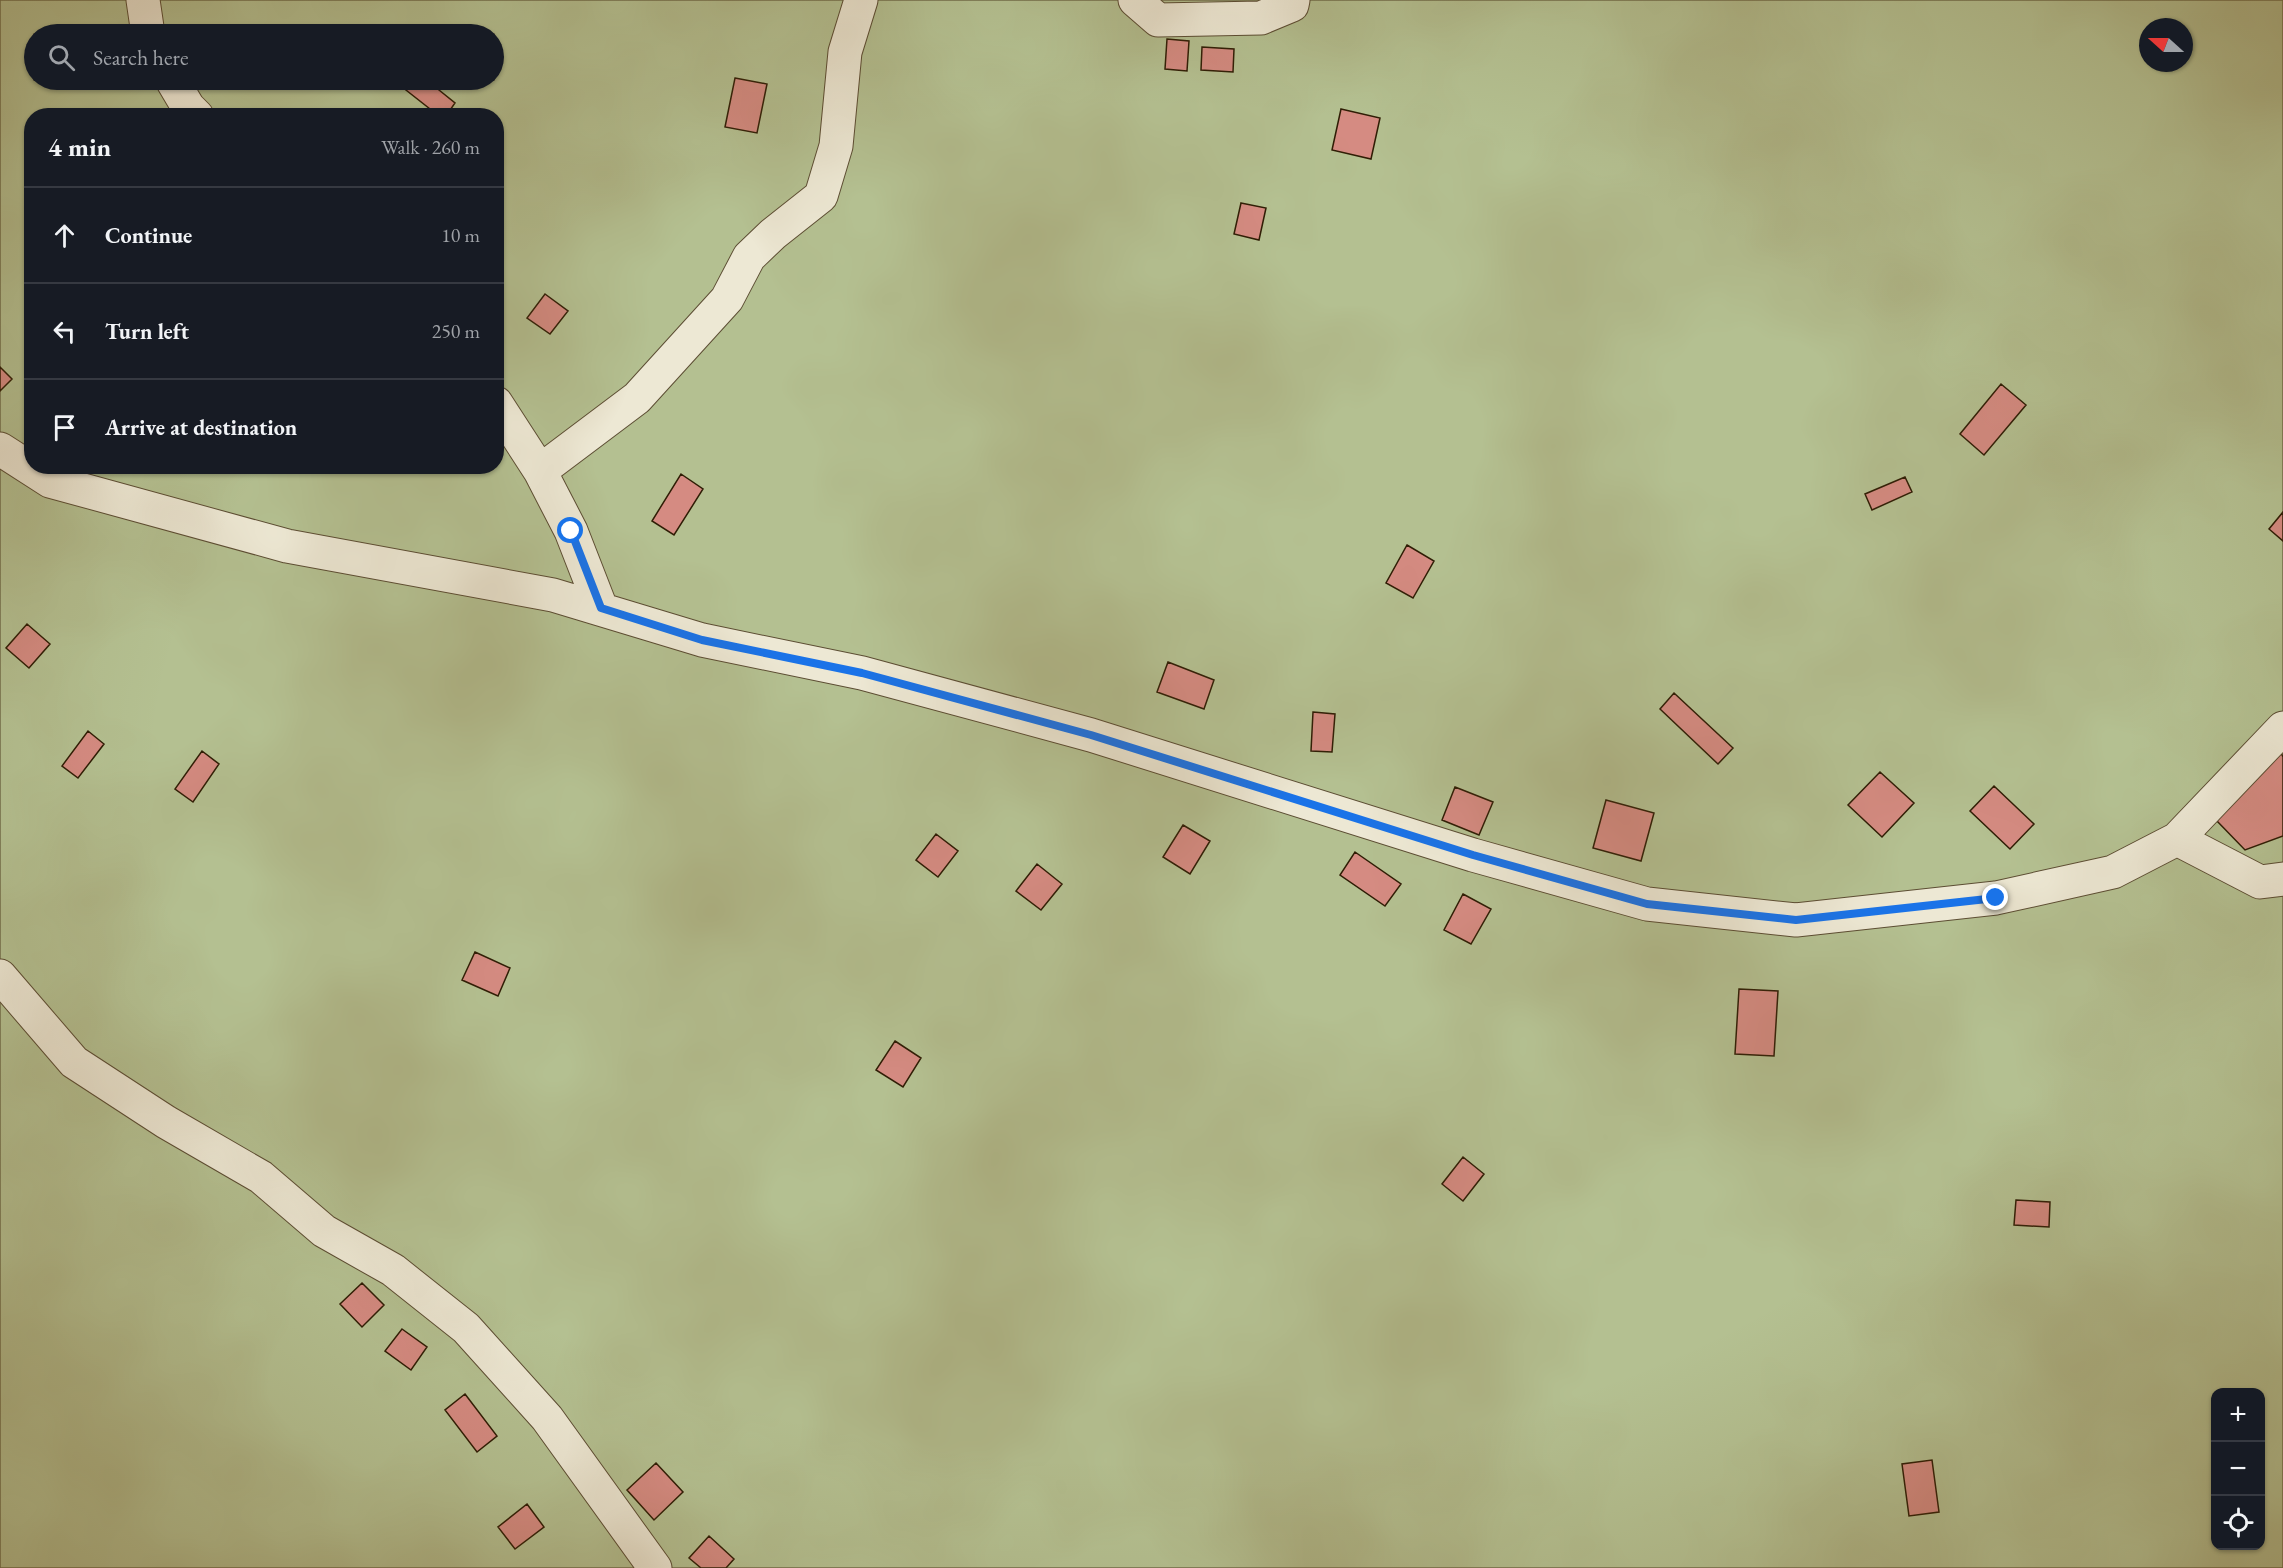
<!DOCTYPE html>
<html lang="en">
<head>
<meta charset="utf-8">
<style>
  :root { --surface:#171b24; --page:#20242c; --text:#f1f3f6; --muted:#9ea1a6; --line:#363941 }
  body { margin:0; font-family:"EB Garamond",serif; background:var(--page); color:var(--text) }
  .controls { position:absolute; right:18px; bottom:18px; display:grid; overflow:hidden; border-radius:12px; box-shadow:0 2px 4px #0004 }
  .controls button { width:54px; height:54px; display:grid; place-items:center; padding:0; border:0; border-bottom:2px solid var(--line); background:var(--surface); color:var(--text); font:30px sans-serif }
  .compass { position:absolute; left:2139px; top:18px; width:54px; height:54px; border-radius:50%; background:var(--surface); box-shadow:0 2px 4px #0004; rotate:291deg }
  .stop { position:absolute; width:18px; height:18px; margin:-14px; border:4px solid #1a73e8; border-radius:50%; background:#fff }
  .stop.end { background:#1a73e8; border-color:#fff; box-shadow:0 2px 6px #0008 }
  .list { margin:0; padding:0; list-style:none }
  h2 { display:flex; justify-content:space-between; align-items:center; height:78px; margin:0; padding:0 24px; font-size:26px }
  h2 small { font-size:20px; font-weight:400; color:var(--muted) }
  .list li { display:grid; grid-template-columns:39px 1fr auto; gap:18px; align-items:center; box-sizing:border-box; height:96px; padding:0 24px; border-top:2px solid var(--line) }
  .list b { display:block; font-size:22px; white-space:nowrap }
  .list em { font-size:20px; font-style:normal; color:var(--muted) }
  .icon { flex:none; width:33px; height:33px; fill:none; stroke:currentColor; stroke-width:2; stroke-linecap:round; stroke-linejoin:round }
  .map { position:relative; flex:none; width:2283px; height:1568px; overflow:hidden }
  .search { position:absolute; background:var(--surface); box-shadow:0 2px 4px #0004; left:24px; top:24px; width:480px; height:66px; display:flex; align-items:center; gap:15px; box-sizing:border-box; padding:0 21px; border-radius:33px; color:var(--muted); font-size:22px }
  .panel { position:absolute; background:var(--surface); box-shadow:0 2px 4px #0004; left:24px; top:108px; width:480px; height:366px; border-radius:24px }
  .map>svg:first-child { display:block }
  .green { fill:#b4c091; stroke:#726e4b; stroke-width:1.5; fill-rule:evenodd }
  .building { fill:#d58b82; stroke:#2f1d05; stroke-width:1.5 }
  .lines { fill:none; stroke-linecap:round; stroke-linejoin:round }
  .minor-casing { stroke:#5c4d33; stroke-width:35 }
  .minor { stroke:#ede8d4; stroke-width:33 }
  .route { stroke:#1a73e8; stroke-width:8 }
</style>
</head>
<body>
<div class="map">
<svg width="2283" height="1568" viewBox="0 0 2283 1568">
  <rect width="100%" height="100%" fill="#e4dcbd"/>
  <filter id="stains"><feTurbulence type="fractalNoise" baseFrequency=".00333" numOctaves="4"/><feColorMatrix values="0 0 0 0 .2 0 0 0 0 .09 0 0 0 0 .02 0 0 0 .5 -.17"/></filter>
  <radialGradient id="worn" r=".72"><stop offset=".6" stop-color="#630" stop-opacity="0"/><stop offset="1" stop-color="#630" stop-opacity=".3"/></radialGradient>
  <path class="green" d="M0 0H2283V1568H0ZM2148 27H2184V63H2148ZM34 34H494V80H34ZM32 116H496V466H32ZM2216 1392H2260V1546H2216Z"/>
  <path class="building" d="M1167 39 1189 41 1187 71 1165 69Z
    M1202 47 1234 49 1233 72 1201 70Z
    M735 78 767 84 757 133 725 127Z
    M400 80H439L434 86 455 103 446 116H439L397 83Z
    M1341 109 1380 118 1371 159 1332 150Z
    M1241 203 1266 208 1259 240 1234 234Z
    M545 294 568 311 550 334 527 318Z
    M0 367 12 379 0 391Z
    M2001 384 2026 405 1984 455 1960 434Z
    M681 474 703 489 674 535 652 521Z
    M1905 477 1912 492 1872 510 1865 494Z
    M2283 512V541L2269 529Z
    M1407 545 1434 561 1413 598 1386 583Z
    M27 624 50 644 29 668 6 648Z
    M1168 662 1214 680 1204 709 1157 692Z
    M1674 693 1733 748 1718 764 1660 709Z
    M1313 712 1335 714 1332 752 1311 751Z
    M88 731 104 744 78 778 62 766Z
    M202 751 219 764 193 802 175 789Z
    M2281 753 2283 757V836L2245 850 2216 820Z
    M1880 772 1914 803 1882 837 1848 805Z
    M1994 786 2034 824 2010 849 1970 811Z
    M1455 787 1493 802 1479 835 1442 820Z
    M1606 800 1654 813 1641 861 1593 848Z
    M1183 825 1210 841 1190 874 1163 857Z
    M936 834 958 851 938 877 916 860Z
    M1355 852 1401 884 1385 906 1340 875Z
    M1037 864 1062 884 1041 910 1016 891Z
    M1463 894 1491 909 1471 944 1444 930Z
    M475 952 510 968 498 996 462 980Z
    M1739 989 1778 991 1774 1056 1735 1054Z
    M895 1041 921 1058 903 1087 876 1070Z
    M1463 1157 1484 1174 1463 1201 1442 1184Z
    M2016 1200 2050 1202 2049 1227 2014 1225Z
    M362 1283 384 1305 362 1327 340 1304Z
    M402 1329 427 1347 411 1370 385 1351Z
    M465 1394 497 1436 477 1452 445 1410Z
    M1932 1460 1939 1512 1909 1516 1902 1464Z
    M656 1463 683 1492 654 1520 627 1490Z
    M527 1504 544 1527 515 1549 498 1527Z
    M709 1536 734 1559 726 1568H701L689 1558Z"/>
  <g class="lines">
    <g class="minor-casing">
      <path id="minor" d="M143 0 148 34
        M1135 0 1158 20 1261 18 1292 5 1293 0
        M172 80 188 107 197 116
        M496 403 540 471 571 531 601 608
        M0 449 50 481 287 546 553 595 702 640 862 673 1091 735 1473 855 1647 904 1796 920 1996 898 2113 872 2177 839 2283 728
        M540 471 637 398 727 299 749 257 773 234 821 196 836 146 845 52 861 0
        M2177 839 2260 882 2283 879
        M0 976 74 1062 166 1122 261 1177 324 1231 393 1270 466 1328 547 1418 655 1568"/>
    </g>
    <use href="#minor" class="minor"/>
  </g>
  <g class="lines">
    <path class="route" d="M571 531 601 608 702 640 862 673 1091 735 1473 855 1647 904 1796 920 1996 898"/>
  </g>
  <rect width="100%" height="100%" filter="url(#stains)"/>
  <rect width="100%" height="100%" fill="url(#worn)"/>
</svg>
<div class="controls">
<button>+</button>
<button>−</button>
<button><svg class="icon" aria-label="locate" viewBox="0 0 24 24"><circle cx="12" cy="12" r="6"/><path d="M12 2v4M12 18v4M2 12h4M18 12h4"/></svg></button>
</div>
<svg class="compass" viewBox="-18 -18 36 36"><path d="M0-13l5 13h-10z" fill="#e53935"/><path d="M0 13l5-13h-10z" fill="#9ea1a6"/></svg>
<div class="stop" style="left:571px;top:531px"></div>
<div class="stop end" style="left:1996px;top:898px"></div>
<div class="search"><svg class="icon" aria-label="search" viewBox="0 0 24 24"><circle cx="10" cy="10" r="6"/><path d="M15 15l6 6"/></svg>Search here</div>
<section class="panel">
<h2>4 min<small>Walk · 260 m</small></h2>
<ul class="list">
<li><svg class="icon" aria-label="ahead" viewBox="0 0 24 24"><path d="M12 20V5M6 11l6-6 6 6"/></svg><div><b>Continue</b></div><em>10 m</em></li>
<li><svg class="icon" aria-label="left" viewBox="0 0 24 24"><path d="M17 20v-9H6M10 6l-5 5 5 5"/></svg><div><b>Turn left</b></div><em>250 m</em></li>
<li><svg class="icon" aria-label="arrive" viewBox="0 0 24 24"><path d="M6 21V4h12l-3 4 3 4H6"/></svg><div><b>Arrive at destination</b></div></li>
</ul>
</section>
</div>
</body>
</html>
